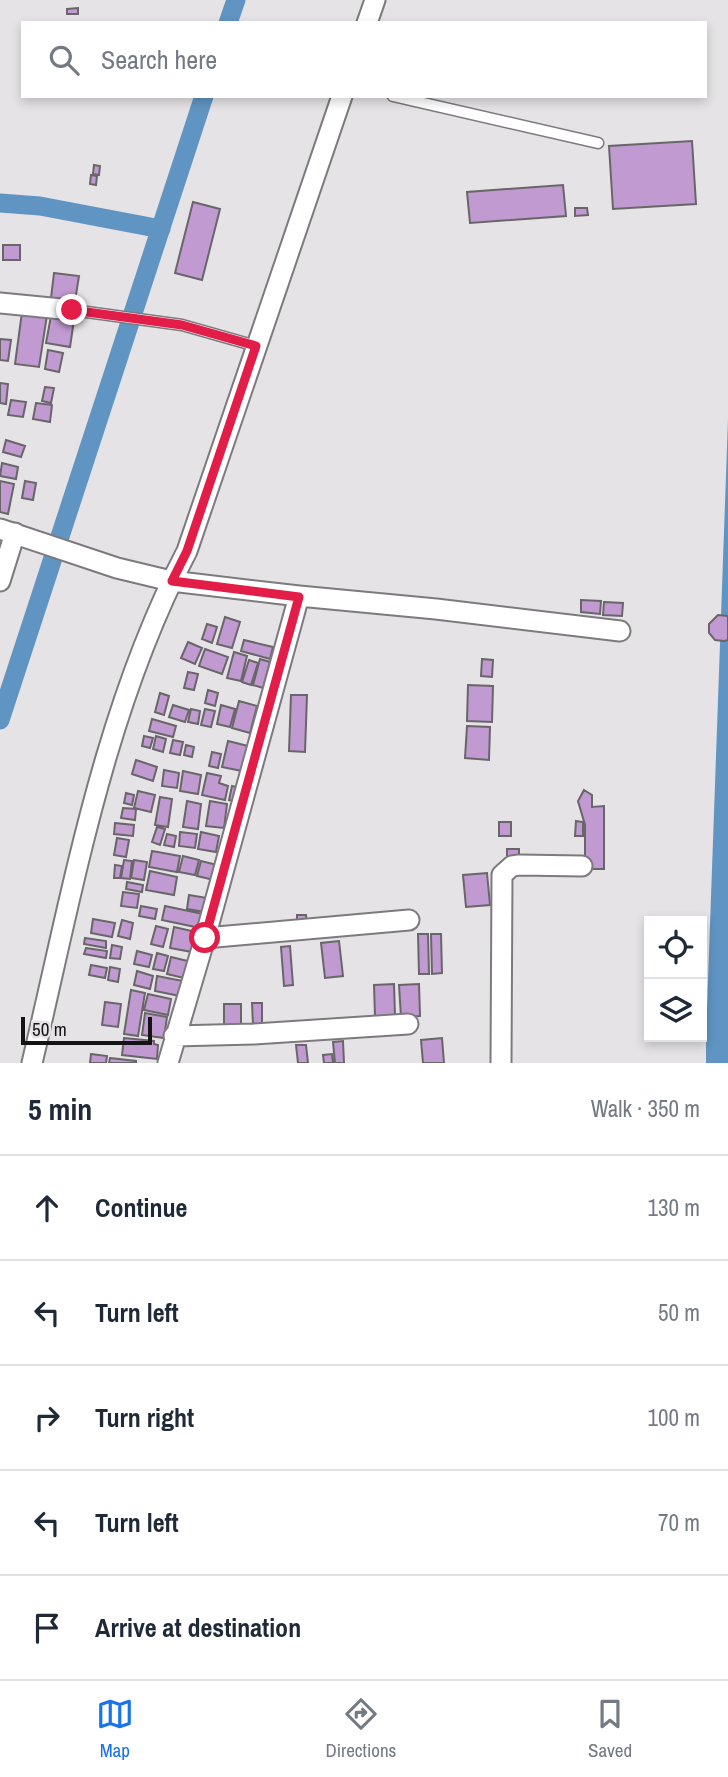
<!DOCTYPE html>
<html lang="en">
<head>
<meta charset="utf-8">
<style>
  :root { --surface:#fff; --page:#f6f6f7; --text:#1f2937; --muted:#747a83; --line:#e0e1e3; --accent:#1a73e8 }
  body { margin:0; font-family:"Archivo Narrow",sans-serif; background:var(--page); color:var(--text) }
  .controls { position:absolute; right:21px; bottom:21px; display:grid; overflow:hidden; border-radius:0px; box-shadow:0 4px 10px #0003 }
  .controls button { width:63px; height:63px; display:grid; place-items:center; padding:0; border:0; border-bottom:2px solid var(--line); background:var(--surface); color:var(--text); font:35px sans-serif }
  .scale { position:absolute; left:21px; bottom:18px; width:131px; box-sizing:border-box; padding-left:7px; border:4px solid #151415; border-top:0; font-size:19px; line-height:24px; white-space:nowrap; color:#151415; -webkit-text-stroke:5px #e6e3e7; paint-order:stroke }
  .stop { position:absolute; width:21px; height:21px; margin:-16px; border:5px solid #e11d48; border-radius:50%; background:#fff }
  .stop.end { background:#e11d48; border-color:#fff; box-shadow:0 2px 7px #0008 }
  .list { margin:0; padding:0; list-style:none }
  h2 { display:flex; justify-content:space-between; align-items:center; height:91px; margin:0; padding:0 28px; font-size:30px }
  h2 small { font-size:23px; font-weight:400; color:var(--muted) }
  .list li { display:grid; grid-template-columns:46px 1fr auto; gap:21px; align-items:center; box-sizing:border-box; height:105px; padding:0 28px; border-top:2px solid var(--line) }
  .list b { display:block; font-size:26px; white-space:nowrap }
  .list em { font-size:23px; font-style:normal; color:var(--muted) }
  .icon { flex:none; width:38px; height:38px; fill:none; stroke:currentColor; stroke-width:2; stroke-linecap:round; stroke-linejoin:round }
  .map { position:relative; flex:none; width:728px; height:1063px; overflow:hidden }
  .search { position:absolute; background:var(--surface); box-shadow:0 4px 10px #0003; left:21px; right:21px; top:21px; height:77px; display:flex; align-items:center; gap:18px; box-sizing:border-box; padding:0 24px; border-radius:0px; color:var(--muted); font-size:26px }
  .sheet { height:616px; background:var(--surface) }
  nav { display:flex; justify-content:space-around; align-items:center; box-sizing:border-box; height:98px; border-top:2px solid var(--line); background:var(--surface); font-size:19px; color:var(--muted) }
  nav a { display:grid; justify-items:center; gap:4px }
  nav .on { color:var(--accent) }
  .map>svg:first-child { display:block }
  .water { fill:#6094c2 }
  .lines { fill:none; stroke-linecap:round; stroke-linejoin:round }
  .canal { stroke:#6094c2; stroke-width:19 }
  .building { fill:#c19ad1; stroke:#686669; stroke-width:2 }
  .lane-casing { stroke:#7d7a7e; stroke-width:13 }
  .street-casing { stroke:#7d7a7e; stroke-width:23 }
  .lane { stroke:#fff; stroke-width:10 }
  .street { stroke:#fff; stroke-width:19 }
  .route { stroke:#e11d48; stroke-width:9 }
</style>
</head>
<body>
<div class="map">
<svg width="728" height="1063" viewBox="0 0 728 1063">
  <rect width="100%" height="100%" fill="#e6e3e7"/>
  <path class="water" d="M728 419V1063H706V1038Z"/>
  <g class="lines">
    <path class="canal" d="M228 23 236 0
      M0 203 40 206 161 229
      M0 720 204 96"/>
  </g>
  <path class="building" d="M78 8V14H67V9Z
    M692 141 696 204 613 209 609 146Z
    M94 165 100 166 99 175 93 174Z
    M91 175 97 176 96 185 90 184Z
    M563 185 566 216 470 223 467 192Z
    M193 202 220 209 202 280 175 273Z
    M575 208H587L588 215 575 216Z
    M3 245H20V260H3Z
    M54 273 79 276 75 301 51 298Z
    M22 312 47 315 39 367 15 364Z
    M51 316 74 320 70 347 46 343Z
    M0 339 11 340 8 361 0 360Z
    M48 350 63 353 59 372 45 369Z
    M0 383 8 384 6 404 0 403Z
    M45 387 54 388 51 403 42 401Z
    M11 400 26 402 23 417 8 415Z
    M36 403 52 405 50 422 33 419Z
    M6 440 25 446 21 457 3 452Z
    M2 463 18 467 16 479 0 476Z
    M0 481 14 484 8 514 0 512Z
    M25 481 36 483 33 500 22 498Z
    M581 600 601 601 600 614 581 612Z
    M604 602 623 603 622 616 603 615Z
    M718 615 728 616V640L724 641 715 640 709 633V624Z
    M225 617 240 622 232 648 217 644Z
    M207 624 217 627 212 643 202 639Z
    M244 640 273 647 270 659 241 651Z
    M188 642 202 648 195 664 181 658Z
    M205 649 228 657 222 674 199 666Z
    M234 652 247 656 241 681 227 678Z
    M260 659 270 662 263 688 253 685Z
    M482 659 493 660 492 677 481 676Z
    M249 660 258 663 251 685 242 682Z
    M188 672 198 674 194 690 184 688Z
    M468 685 493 686 492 722 467 721Z
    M208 690 218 693 215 706 205 703Z
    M160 693 169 696 164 715 155 712Z
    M291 695H307L305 752 289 751Z
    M239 701 257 706 250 733 232 728Z
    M173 705 189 710 185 722 169 717Z
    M221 705 235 709 230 727 217 724Z
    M191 709 200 711 198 724 188 722Z
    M205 709 215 711 211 727 201 725Z
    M152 719 176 726 173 737 149 731Z
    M467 726 490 727 489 760 465 758Z
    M144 736 153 738 150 748 142 746Z
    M156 736 166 739 163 752 153 749Z
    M173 740 183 742 180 755 170 753Z
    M228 741 248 746 242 771 222 767Z
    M186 745 194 747 192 757 184 755Z
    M212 752 221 754 218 768 209 766Z
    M136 760 157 767 153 781 132 774Z
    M164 770 179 773 177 788 162 786Z
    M183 771 201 775 198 794 180 791Z
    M207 773 221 776 219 783 228 786 225 800 202 795Z
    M232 786 241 788 237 802 229 800Z
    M584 790 592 795V807L604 806V869H585V825L578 801Z
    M138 791 155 795 151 812 134 808Z
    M126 793 134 795 132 805 124 803Z
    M160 797 172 799 168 827 155 825Z
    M187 801 201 804 198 829 183 827Z
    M210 801 227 804 224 828 206 826Z
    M123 808 136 809 135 820 121 818Z
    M576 821 583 822V836H575Z
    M499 822H511V836H499Z
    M115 823 134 825 133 836 114 834Z
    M157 827 165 829 160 845 152 842Z
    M180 832 197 834 195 848 179 846Z
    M201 832 219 836 216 852 198 849Z
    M167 834 176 836 174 847 164 845Z
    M117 838 129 840 126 857 114 855Z
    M507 849H519V863H507Z
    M152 851 180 856 177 872 149 867Z
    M183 856 199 860 195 875 179 872Z
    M124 860 132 861 130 879 121 878Z
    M134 860 147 862 144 880 131 878Z
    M201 861 217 865 214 880 197 876Z
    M115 865 122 866 120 878H114Z
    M150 871 177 877 174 895 146 890Z
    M487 873 490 905 466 907 463 875Z
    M127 882 143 885 142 892 126 889Z
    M123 892 139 894 137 908 121 906Z
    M189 895 207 898 205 912 187 909Z
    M141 906 157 909 155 919 139 916Z
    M165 906 203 914 200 928 162 920Z
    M297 915H306L307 924H297Z
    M93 919 115 923 112 937 91 933Z
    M122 920 133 923 130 939 118 936Z
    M156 926 168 929 163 947 151 944Z
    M174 927 196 932 192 952 170 948Z
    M418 934H428L429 974H419Z
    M431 934H441L442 973 432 974Z
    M85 938 106 941V948L84 944Z
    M339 941 343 976 325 978 321 943Z
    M112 945 122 947 120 959 110 958Z
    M290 946 293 985 284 986 281 947Z
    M86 948 107 951 106 958 84 954Z
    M137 951 152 955 149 967 134 964Z
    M157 953 168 956 164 971 153 969Z
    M171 957 192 962 188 979 167 974Z
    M91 965 107 968 105 978 89 975Z
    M110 967 120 969 118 982 108 980Z
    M137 971 153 976 150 989 134 985Z
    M157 976 183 981 180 996 155 991Z
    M394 984 395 1016 375 1017 374 985Z
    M419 984 420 1016 401 1017 399 985Z
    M131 990 145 993 138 1036 124 1034Z
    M148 994 171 999 168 1015 144 1010Z
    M105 1002 121 1004 118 1027 102 1025Z
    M252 1003H262V1026L253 1025Z
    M224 1004H241V1028L224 1027Z
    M145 1013 167 1017 164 1038 142 1035Z
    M124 1038 154 1041V1044L158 1045 157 1059 122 1055Z
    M442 1038 444 1063H423L421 1040Z
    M343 1041 344 1063H335L333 1042Z
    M296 1045H306L308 1063H298Z
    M91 1054 107 1056 106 1063H90Z
    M332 1054 333 1063H324L323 1055Z
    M110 1058 136 1061V1063H109Z"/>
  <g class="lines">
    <g class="lane-casing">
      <path id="lane" d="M393 96 598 143
        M72 310 182 325 256 346"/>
    </g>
    <g class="street-casing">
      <path id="street" d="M367 23 375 0
        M0 303 72 310
        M0 529 117 568 171 581 299 596 436 609 620 631
        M0 581 15 533
        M205 938 409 920
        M174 1036 254 1034 408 1024
        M32 1063C73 890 104 709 187 551L342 96
        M168 1063 205 938 299 596
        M501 1063 502 875 512 866 519 865 582 866"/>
    </g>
    <use href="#lane" class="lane"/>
    <use href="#street" class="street"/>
  </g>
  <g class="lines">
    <path class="route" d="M72 310 182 325 256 346 187 551 172 581 299 597 205 938"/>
  </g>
</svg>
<div class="controls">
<button><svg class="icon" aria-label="locate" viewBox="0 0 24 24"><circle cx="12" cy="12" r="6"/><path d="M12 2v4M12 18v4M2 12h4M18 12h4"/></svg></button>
<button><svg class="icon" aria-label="layers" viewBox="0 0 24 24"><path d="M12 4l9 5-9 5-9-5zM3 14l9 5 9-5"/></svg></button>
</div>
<div class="scale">50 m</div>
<div class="stop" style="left:205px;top:938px"></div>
<div class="stop end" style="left:72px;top:310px"></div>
<div class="search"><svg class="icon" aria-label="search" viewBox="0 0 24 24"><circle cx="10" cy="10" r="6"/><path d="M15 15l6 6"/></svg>Search here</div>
</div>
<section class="sheet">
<h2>5 min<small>Walk · 350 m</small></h2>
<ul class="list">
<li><svg class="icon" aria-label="ahead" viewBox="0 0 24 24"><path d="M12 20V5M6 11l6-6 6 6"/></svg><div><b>Continue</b></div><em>130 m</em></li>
<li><svg class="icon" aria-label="left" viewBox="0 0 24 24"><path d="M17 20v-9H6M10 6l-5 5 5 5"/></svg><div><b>Turn left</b></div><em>50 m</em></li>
<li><svg class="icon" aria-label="right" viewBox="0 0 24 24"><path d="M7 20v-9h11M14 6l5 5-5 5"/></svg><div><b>Turn right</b></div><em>100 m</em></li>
<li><svg class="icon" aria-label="left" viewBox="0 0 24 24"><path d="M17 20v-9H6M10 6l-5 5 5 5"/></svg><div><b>Turn left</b></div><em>70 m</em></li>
<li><svg class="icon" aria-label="arrive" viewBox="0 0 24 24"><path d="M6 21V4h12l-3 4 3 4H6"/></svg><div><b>Arrive at destination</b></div></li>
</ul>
</section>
<nav>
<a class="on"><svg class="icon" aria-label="map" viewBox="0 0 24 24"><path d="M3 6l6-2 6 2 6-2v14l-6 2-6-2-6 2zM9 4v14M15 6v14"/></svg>Map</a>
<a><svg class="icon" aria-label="directions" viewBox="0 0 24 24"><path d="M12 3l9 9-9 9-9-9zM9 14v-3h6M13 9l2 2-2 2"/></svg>Directions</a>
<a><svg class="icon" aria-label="saved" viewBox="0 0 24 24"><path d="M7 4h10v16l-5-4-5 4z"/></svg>Saved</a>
</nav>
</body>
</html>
